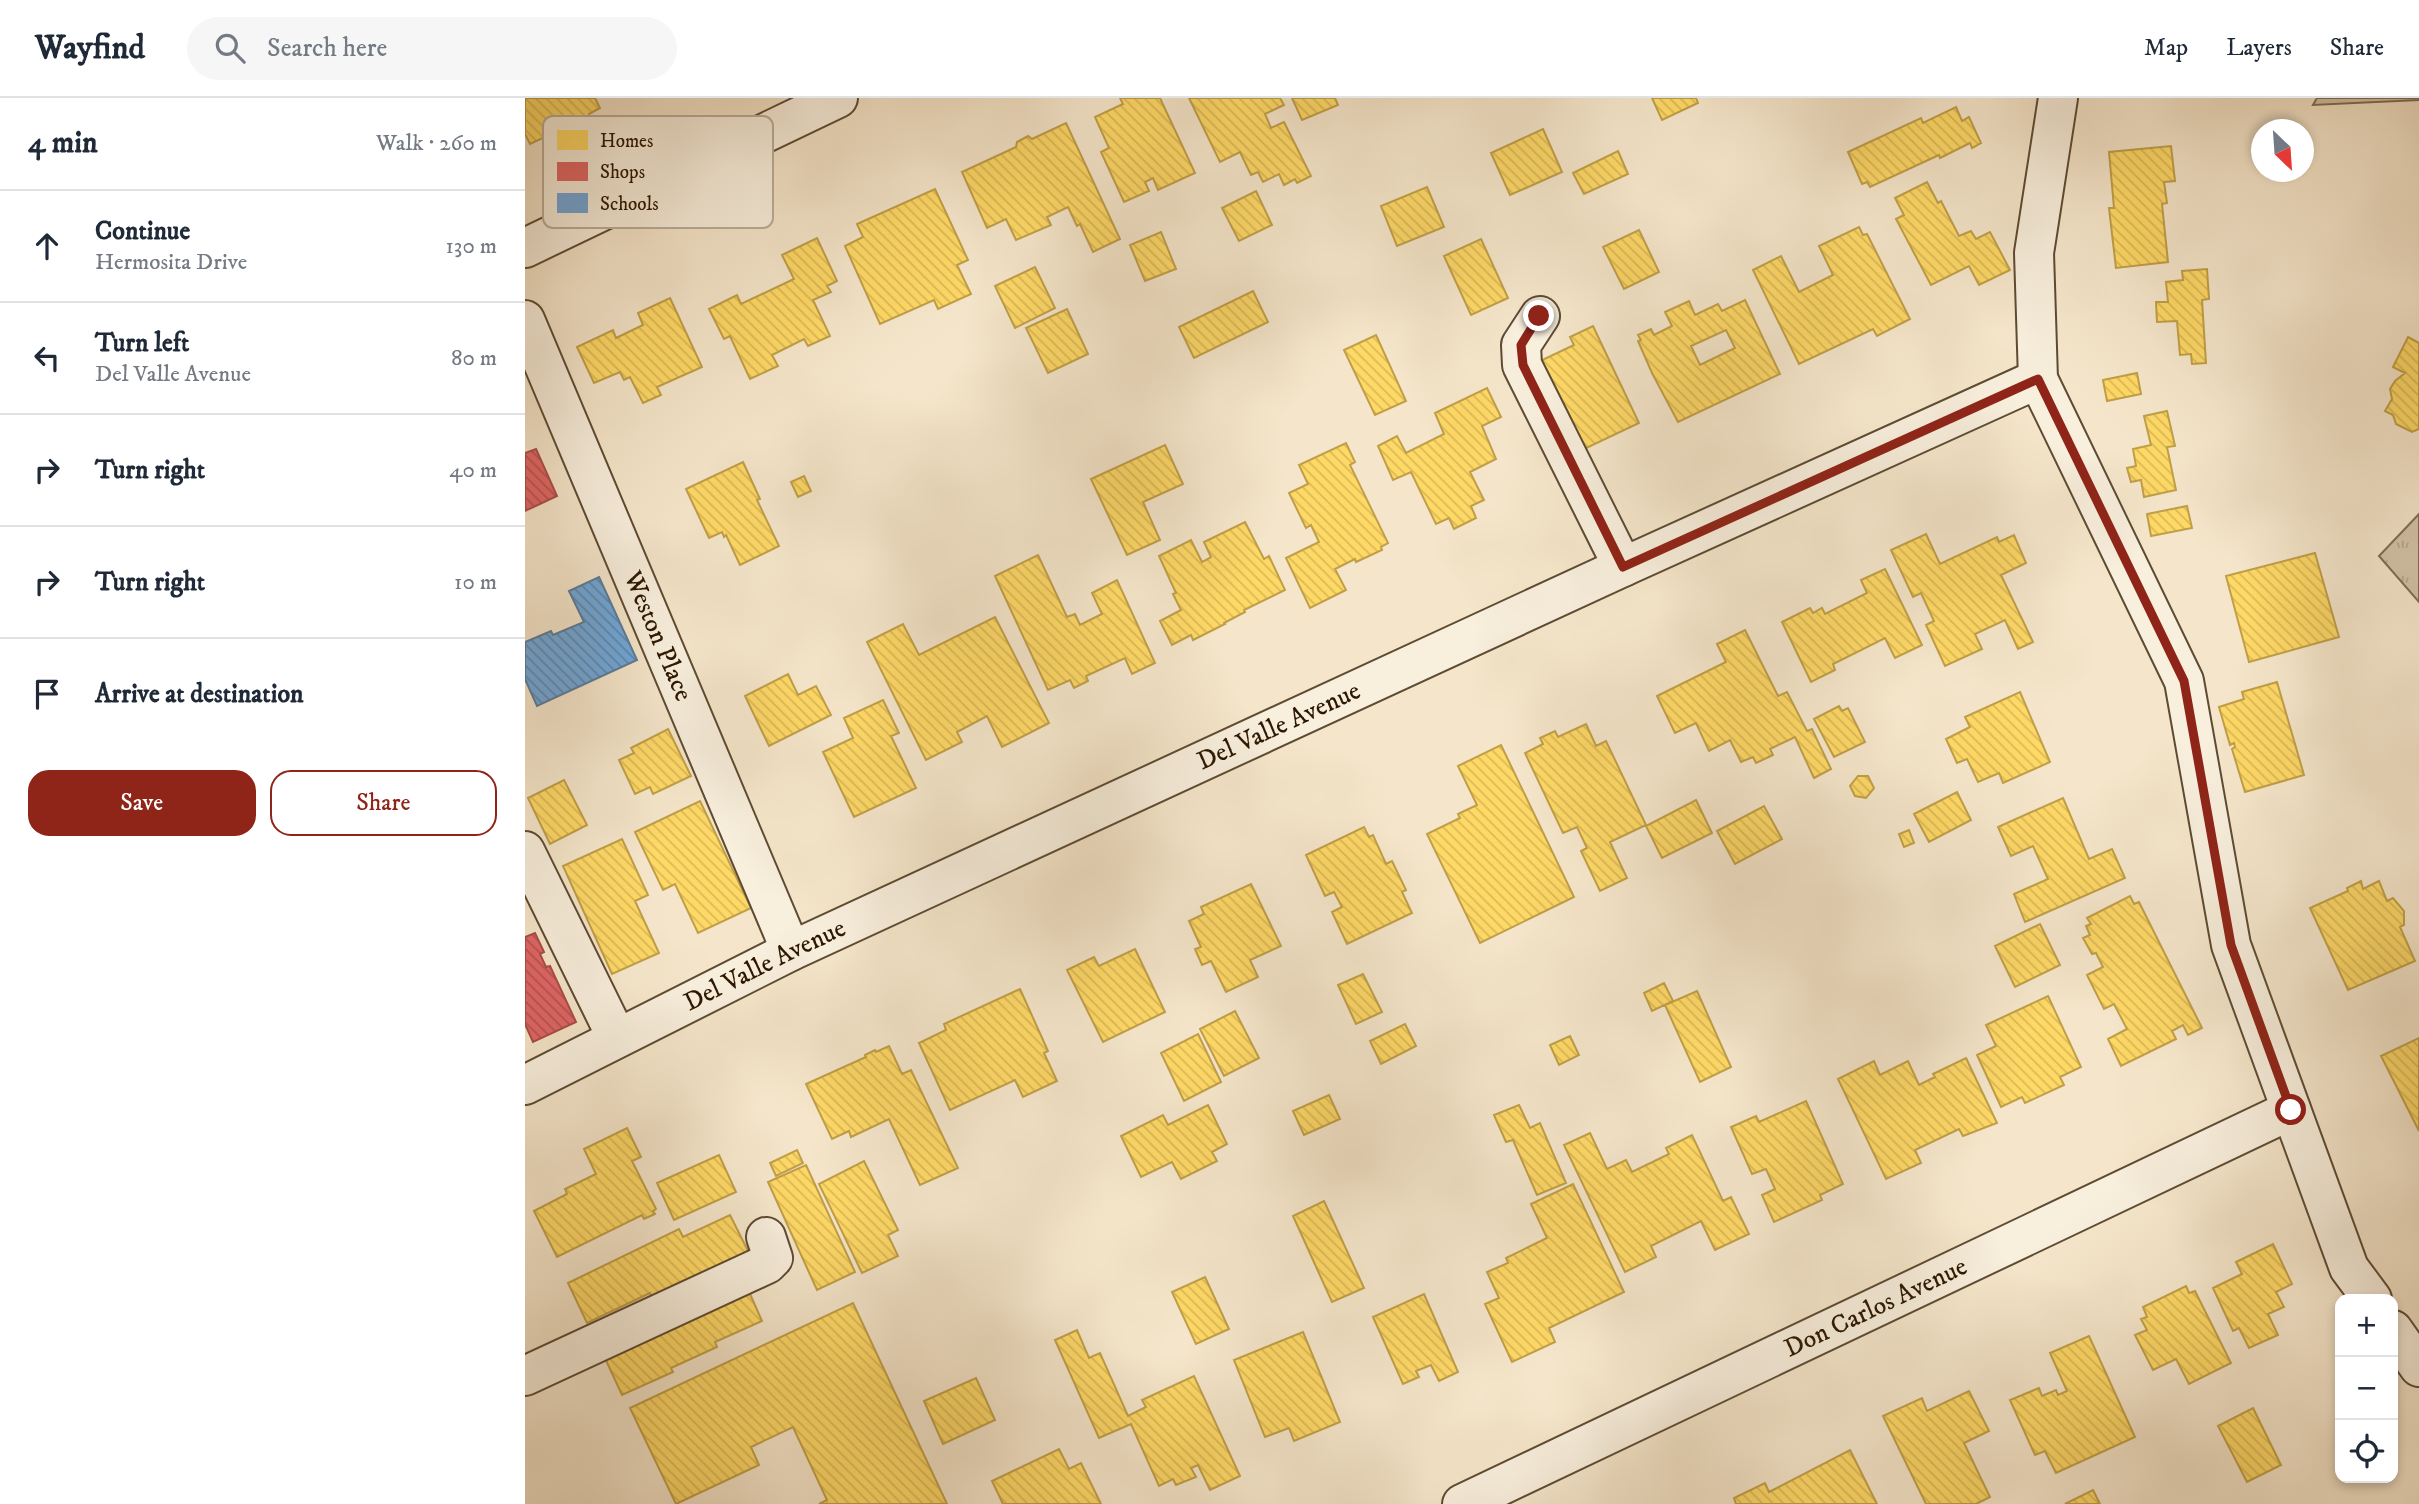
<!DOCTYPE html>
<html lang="en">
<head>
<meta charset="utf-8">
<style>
  :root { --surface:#fff; --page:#f6f6f7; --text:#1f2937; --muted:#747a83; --line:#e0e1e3; --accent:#8f2418 }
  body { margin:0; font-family:"IM FELL DW Pica",serif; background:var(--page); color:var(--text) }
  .controls { position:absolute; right:21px; bottom:21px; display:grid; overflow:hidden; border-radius:14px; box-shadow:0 4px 10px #0003 }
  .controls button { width:63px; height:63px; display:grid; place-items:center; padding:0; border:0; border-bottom:2px solid var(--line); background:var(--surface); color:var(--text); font:35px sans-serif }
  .compass { position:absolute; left:1726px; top:21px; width:63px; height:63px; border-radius:50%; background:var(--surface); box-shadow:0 4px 10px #0003; rotate:155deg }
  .stop { position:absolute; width:21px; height:21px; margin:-16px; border:5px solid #8f2418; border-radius:50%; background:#fff }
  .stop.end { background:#8f2418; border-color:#fff; box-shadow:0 2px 7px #0008 }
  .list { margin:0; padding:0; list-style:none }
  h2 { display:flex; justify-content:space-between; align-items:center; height:91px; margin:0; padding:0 28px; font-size:30px }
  h2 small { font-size:23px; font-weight:400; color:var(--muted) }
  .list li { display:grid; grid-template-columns:46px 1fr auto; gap:21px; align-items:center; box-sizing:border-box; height:112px; padding:0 28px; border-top:2px solid var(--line) }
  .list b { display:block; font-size:26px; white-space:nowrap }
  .list p { margin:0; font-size:23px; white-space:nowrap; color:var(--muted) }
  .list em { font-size:23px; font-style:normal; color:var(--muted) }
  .actions { display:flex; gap:14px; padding:21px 28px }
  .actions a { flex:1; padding:16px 0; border:2px solid var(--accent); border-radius:21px; text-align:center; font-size:24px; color:var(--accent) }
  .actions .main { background:var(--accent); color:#fff }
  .icon { flex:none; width:38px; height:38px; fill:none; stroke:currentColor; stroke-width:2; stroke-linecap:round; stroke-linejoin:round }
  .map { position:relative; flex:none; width:1894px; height:1406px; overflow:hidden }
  header { display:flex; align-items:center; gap:42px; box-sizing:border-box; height:98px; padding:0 35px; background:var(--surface); border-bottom:2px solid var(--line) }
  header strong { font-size:33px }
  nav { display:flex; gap:38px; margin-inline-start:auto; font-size:24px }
  .search { width:490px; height:63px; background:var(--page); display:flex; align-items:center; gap:18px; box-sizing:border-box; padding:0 24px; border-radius:38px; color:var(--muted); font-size:26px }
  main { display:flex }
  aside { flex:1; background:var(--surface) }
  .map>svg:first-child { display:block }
  .grass { fill:url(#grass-tufts); stroke:#806d54; stroke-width:2 }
  .homes { fill:url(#homes-back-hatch); stroke:#c09f47; stroke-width:2; fill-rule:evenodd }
  .shops { fill:url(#shops-back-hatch); stroke:#aa4e47; stroke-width:2 }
  .schools { fill:url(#schools-back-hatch); stroke:#5b7c9a; stroke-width:2 }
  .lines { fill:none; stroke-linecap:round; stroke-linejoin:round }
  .minor-casing { stroke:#5e4b33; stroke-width:42 }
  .minor { stroke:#f8efdd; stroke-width:38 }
  .route { stroke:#8f2418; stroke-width:9 }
  .labels { text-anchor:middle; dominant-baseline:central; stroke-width:7; stroke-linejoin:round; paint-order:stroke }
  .street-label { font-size:26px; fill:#2c1700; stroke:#f8efdd }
  .key { fill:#f8efdd; stroke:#bbae9b; stroke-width:2 }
  .key-label { font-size:19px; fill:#2c1700 }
</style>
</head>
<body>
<header>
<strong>Wayfind</strong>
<div class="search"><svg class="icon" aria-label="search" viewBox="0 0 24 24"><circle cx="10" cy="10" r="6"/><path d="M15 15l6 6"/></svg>Search here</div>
<nav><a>Map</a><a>Layers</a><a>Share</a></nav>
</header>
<main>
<aside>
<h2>4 min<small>Walk · 260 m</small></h2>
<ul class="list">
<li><svg class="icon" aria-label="ahead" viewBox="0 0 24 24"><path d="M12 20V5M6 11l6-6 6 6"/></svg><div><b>Continue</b><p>Hermosita Drive</p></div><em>130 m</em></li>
<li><svg class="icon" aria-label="left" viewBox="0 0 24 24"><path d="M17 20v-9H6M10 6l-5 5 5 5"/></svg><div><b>Turn left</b><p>Del Valle Avenue</p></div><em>80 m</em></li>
<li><svg class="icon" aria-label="right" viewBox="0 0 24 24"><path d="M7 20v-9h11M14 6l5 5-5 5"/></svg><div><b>Turn right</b></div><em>40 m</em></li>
<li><svg class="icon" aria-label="right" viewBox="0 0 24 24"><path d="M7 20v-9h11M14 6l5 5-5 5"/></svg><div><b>Turn right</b></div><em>10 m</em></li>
<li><svg class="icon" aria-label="arrive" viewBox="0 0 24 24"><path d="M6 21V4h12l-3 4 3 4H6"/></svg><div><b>Arrive at destination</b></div></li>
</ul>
<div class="actions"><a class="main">Save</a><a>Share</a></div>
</aside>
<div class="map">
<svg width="1894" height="1406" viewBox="0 0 1894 1406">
  <defs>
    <pattern id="grass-tufts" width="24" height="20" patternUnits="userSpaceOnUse" patternTransform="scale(1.75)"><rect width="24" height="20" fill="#d3c3a8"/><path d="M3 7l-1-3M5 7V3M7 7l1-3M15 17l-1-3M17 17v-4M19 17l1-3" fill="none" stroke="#b5a78f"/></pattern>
    <pattern id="homes-back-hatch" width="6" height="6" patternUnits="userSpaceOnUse" patternTransform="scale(1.75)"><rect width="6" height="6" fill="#ffd966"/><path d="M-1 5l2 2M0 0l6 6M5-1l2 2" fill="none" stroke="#dbba57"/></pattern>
    <pattern id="shops-back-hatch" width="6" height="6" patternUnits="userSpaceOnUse" patternTransform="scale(1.75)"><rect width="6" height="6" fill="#e06666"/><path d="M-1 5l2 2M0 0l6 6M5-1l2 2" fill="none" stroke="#b65352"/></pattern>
    <pattern id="schools-back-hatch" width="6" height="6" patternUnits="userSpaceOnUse" patternTransform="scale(1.75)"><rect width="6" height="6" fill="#6fa8dc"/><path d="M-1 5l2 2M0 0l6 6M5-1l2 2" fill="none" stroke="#5b88b0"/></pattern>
  </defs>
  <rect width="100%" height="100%" fill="#f5e6cb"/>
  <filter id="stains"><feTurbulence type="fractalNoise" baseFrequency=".00286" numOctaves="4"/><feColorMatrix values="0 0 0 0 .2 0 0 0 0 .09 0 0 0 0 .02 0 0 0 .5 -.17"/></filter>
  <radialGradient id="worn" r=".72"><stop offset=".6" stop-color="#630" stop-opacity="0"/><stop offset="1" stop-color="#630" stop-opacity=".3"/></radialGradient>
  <path class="grass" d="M1792 0H1894V2L1788 7Z
    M1894 416V504L1854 458Z"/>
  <path class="homes" d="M0 0H70L75 10 64 16 65 19 48 27 46 24 30 31 31 34 5 46 0 36Z
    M595 0H635L670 75 633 92 628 80 620 84 624 93 599 104 576 54 584 50 570 19 598 6Z
    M664 0H755L759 7 740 16 746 30 759 24 786 78 772 85 770 81 759 87 754 76 738 84 733 74 726 77 715 54 695 64Z
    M767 0H810L813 7 777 22Z
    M1127 0H1171L1173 5 1137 22Z
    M1431 9 1437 23 1444 19 1456 45 1447 50 1445 45 1415 60 1414 57 1345 89 1342 84 1337 86 1323 54 1396 20 1398 25Z
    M541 25 595 141 568 154 555 126 552 128 543 109 522 119 526 127 491 142 481 121 462 130 437 74 491 49 492 44 503 38 507 41Z
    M1018 31 1037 74 985 97 966 55Z
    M1646 48 1650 83 1639 84 1642 105 1637 106 1643 164 1591 170 1584 110H1589L1584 54Z
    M1093 53 1103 76 1059 96 1048 75Z
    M1402 84 1413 105 1416 103 1434 138 1446 133 1451 141 1465 134 1485 172 1454 187 1444 168 1406 187 1371 121 1379 117 1370 100Z
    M902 89 919 129 872 148 856 108Z
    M410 91 443 162 432 167 446 196 413 211 409 202 355 226 320 148 338 139 332 126Z
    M731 93 747 127 714 143 697 110Z
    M1334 129 1338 137 1342 136 1385 221 1352 238 1348 231 1274 266 1228 172 1256 158 1274 194 1308 177 1294 148Z
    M1114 132 1134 174 1099 191 1078 149Z
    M636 134 651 171 620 183 605 147Z
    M292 140 312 183 302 188 306 194 288 202 305 238 283 248 279 241 247 257 253 268 225 281 205 238 199 241 184 211 212 197 216 206 269 181 257 157Z
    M956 141 983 200 946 217 919 158Z
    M510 169 530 210 490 230 470 188Z
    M1682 171 1684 201 1677 202 1681 265 1667 266 1666 256 1655 257 1652 223 1632 224 1631 204H1643L1641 184 1658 182 1657 173Z
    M728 193 743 224 669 260 654 229Z
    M145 200 177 269 132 289 136 297 118 305 105 279 99 282 95 274 69 285 52 249 88 232 91 240 118 227 113 215Z
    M1220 202 1255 276 1153 324 1127 275 1113 243 1116 242 1113 237 1126 231 1129 237 1147 228 1140 214 1164 203 1170 217 1193 206 1197 213ZM1201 232 1210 250 1175 267 1166 248Z
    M542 211 563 256 523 275 501 230Z
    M1068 228 1114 325 1053 354 1011 265 1049 247 1045 239Z
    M851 237 881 303 850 317 819 252Z
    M1883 239 1894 245V331L1887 334 1871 326 1868 317 1860 313 1867 301 1865 291 1870 283 1880 275 1868 269Z
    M1612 275 1616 296 1582 303 1578 282Z
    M962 290 976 319 957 328 971 361 945 374 959 402 946 408 951 420 929 431 924 420 911 426 886 374 868 382 853 348 872 338 881 355 919 336 910 315Z
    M1642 313 1650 348 1642 349 1651 392 1619 399 1616 382 1606 384 1602 370 1611 368 1608 351 1626 347 1619 318Z
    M821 345 830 364 825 367 863 445 856 449 857 452 831 464 830 461 810 471 821 492 785 510 761 460 794 444 786 427 781 430 764 395 783 386 774 367Z
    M640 347 658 386 618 404 635 442 602 457 566 381Z
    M218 364 235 401 232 402 254 448 215 467 201 437 199 439 197 434 184 440 161 391Z
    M279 378 286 393 273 399 266 384Z
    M1662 408 1667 430 1626 438 1622 416Z
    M720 424 739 461 744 458 760 492 719 512 720 514 699 525 700 526 668 542 666 537 647 547 635 523 656 512 648 496 651 495 634 458 666 442 677 464 686 459 679 444Z
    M1401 436 1415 466 1472 439 1474 444 1489 437 1501 465 1476 477 1508 544 1493 551 1480 522 1450 536 1457 551 1420 568 1401 527 1409 523 1396 495 1388 499 1366 452Z
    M1790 455 1814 539 1724 564 1701 478Z
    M513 457 542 519 550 516 555 527 577 516 567 495 592 482 630 565 607 576 600 560 561 578 563 583 549 590 545 582 523 592 470 478Z
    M1360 471 1397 547 1370 560 1360 540 1308 566 1310 572 1286 584 1257 524 1285 510 1288 515 1297 510 1300 516 1342 495 1336 482Z
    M470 519 524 625 477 649 462 618 432 634 437 644 401 662 342 544 378 526 394 557Z
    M1220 532 1253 598 1262 594 1282 633 1287 631 1306 671 1289 680 1270 639 1245 651 1248 657 1231 665 1228 659 1216 664 1205 642 1184 653 1171 625 1150 635 1132 598 1201 564 1192 546Z
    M263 576 273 597 291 588 306 617 244 648 220 598Z
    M1752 584 1779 677 1720 694 1707 651 1710 649 1709 645 1705 647 1694 609 1719 601 1717 594Z
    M1495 594 1525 664 1478 685 1474 675 1453 684 1442 661 1432 665 1421 641 1445 629 1440 619Z
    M358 602 374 635 366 638 391 690 329 719 298 654 328 640 319 620Z
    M1314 608 1317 613 1323 610 1340 644 1309 659 1289 621Z
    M1061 626 1071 648 1081 643 1121 727 1085 744 1102 780 1075 793 1056 753 1062 750 1052 729 1038 735 1000 655 1018 646 1015 640 1030 633 1033 639Z
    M143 631 166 678 128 696 125 689 110 696 94 662 109 655 106 650Z
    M976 647 1049 799 955 845 902 736 935 720 933 716 952 707 933 668Z
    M1333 678H1343L1349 690 1341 700 1330 698 1325 688Z
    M39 682 62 727 25 746 3 700Z
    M1432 694 1446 722 1404 744 1389 716Z
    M1538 700 1564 761 1587 751 1600 780 1500 824 1489 796 1523 781 1508 748 1486 758 1473 729Z
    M1171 702 1187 735 1137 760 1121 728Z
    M175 703 226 810 173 835 150 786 138 792 110 734Z
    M1239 708 1257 741 1210 766 1192 733Z
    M839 729 844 739 848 737 861 766 867 763 881 792 877 794 887 815 822 846 807 814 817 809 809 794 800 798 781 757Z
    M1384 732 1389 745 1379 749 1374 736Z
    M97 741 123 797 110 803 134 855 87 876 38 768Z
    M1836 783 1838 791 1854 783 1862 803 1868 800 1879 813V827L1875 829 1890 863 1823 892 1785 810 1823 793 1822 790Z
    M726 786 756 848 725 862 733 879 701 894 686 863 677 867 670 851 676 849 664 823 679 816 676 809Z
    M1605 798 1609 806 1614 804 1677 930 1663 937 1658 927 1647 933 1651 941 1596 968 1583 941 1602 931 1589 906 1579 911 1562 877 1578 869 1571 855 1567 856 1558 840 1565 837 1561 828 1566 826 1562 820Z
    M1515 826 1535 867 1490 889 1470 848Z
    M610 851 640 914 578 944 542 872 569 859 574 868Z
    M838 876 857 914 831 926 813 887Z
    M1139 885 1148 903 1127 913 1119 895Z
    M495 891 523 953 519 955 532 983 498 999 490 982 425 1012 394 945 421 932 419 926Z
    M1172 893 1206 969 1175 984 1140 907Z
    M1523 898 1556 969 1535 979 1539 987 1500 1005 1497 999 1476 1009 1452 957 1471 948 1461 927Z
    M710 913 734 960 699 978 675 931Z
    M880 926 891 948 856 966 845 943Z
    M673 936 696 984 659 1003 636 955Z
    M1045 938 1054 957 1034 967 1025 947Z
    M1894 940V1033L1856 958Z
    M364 948 377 976 386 972 433 1070 395 1087 364 1021 326 1039 324 1033 307 1041 281 986 341 959 340 957 350 952 351 954Z
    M1441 960 1472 1025 1438 1038 1434 1031 1390 1052 1396 1065 1361 1081 1313 981 1349 963 1355 977 1383 963 1394 987 1410 979 1408 976Z
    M804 997 815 1021 779 1037 768 1013Z
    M1281 1003 1318 1086 1295 1097 1297 1102 1249 1124 1237 1097 1250 1091 1241 1071 1227 1076 1206 1029 1231 1018 1234 1024Z
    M683 1007 702 1046 687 1054 692 1063 656 1081 647 1064 616 1079 596 1038 638 1017 643 1027Z
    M994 1007 1005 1030 1015 1025 1041 1085 1012 1097 988 1042 981 1044 969 1017Z
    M102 1030 116 1059 107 1063 131 1111 128 1113 130 1116 119 1121 117 1117 32 1159 9 1113 42 1096 40 1091 71 1076 59 1051Z
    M1065 1035 1082 1071 1101 1062 1107 1074 1144 1056 1141 1050 1167 1037 1198 1103 1206 1099 1224 1136 1190 1152 1176 1123 1126 1148 1131 1159 1100 1174 1039 1047Z
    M272 1052 278 1065 251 1078 245 1065Z
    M194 1057 211 1094 149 1122 132 1085Z
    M339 1063 373 1132 363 1137 373 1158 337 1175 294 1086Z
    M281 1067 330 1174 292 1192 243 1084Z
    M1048 1086 1099 1194 1024 1230 1030 1244 987 1264 960 1206 974 1200 962 1174 983 1165 981 1160 1022 1140 1006 1106Z
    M799 1103 839 1190 807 1204 768 1118Z
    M205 1117 226 1159 127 1201 125 1195 62 1225 43 1185 154 1131 158 1139Z
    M1748 1146 1767 1186 1751 1194 1759 1209 1743 1216 1753 1237 1724 1250 1714 1230 1708 1233 1688 1190 1717 1176 1711 1164Z
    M680 1179 704 1231 671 1246 647 1194Z
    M218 1180 237 1223 190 1244 192 1249 146 1270 148 1274 97 1297 78 1256Z
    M1661 1188 1664 1195 1670 1193 1706 1265 1664 1286 1651 1261 1628 1272 1610 1237 1622 1232 1616 1221 1622 1219 1618 1209Z
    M899 1196 933 1274 914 1283 906 1267 891 1273 894 1279 878 1286 848 1219Z
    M328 1205 422 1406H294L302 1402 268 1329 226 1349 234 1367 151 1406 105 1310Z
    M552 1232 564 1260 575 1255 603 1318 621 1309 617 1302 669 1278 715 1378 685 1392 673 1367 666 1370 671 1379 651 1387 648 1381 634 1388 606 1326 574 1340 530 1242Z
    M778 1234 815 1324 769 1343 764 1330 740 1339 709 1262Z
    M1564 1238 1610 1339 1531 1375 1520 1353 1510 1357 1485 1302 1514 1290 1517 1298 1531 1292 1533 1297 1542 1293 1525 1255Z
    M451 1280 470 1322 418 1346 399 1303Z
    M1444 1293 1464 1333 1439 1345 1465 1399 1451 1406H1401L1358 1318 1397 1300 1402 1313Z
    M1728 1310 1756 1367 1722 1384 1693 1328Z
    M534 1351 544 1371 556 1365 576 1406H478L467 1383Z
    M1325 1352 1352 1406H1211L1209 1400 1240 1385 1244 1394Z
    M1568 1392 1575 1406H1540Z"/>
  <path class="shops" d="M11 351 32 398 0 413V355Z
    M10 835 19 854 15 856 21 869 25 868 51 924 8 944 0 926V839Z"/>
  <path class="schools" d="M74 479 112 562 12 608 0 581V544L26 533 28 537 59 524 44 493Z"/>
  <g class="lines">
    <g class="minor-casing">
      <g id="minor">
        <path d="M1533 0 1509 155 1513 281 1659 583 1706 847 1824 1170 1847 1201"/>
        <path d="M0 150 313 0"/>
        <path d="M1015 218 996 247 997 267 1098 469"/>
        <path id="s1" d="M0 222 266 853"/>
        <path d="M0 753 92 940"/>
        <path id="s2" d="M0 987 266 853 1098 469 1513 281"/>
        <path d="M1868 1232 1894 1269"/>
        <path d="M0 1278 242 1166 248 1160 241 1139"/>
        <path id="s3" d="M937 1406 1766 1012"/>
      </g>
    </g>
    <use href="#minor" class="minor"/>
  </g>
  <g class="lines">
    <path class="route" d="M1014 218 996 247 998 267 1098 469 1513 281 1659 583 1706 847 1766 1012"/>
  </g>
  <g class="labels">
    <g class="street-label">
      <text stroke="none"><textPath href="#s1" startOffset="343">Weston Place</textPath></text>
      <text stroke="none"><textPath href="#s2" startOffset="835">Del Valle Avenue</textPath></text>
      <text stroke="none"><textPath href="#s2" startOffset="268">Del Valle Avenue</textPath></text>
      <text stroke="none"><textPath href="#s3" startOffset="458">Don Carlos Avenue</textPath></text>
    </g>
  </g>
  <rect x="18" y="18" width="230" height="112" rx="10" class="key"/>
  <rect x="32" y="32" width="31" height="20" fill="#ffd966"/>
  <rect x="32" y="64" width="31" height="19" fill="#e06666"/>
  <rect x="32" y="95" width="31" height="20" fill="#6fa8dc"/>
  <g class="key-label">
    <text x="75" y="49">Homes</text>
    <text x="75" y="80">Shops</text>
    <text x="75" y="112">Schools</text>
  </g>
  <rect width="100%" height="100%" filter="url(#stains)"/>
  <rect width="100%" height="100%" fill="url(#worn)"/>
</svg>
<div class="controls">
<button>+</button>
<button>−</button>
<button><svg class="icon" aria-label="locate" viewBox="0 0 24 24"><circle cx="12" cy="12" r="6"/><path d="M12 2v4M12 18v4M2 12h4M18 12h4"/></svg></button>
</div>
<svg class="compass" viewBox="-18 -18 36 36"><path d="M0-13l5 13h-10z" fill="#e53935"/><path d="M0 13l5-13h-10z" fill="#747a83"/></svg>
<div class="stop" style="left:1766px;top:1012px"></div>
<div class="stop end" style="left:1014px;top:218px"></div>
</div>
</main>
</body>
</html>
